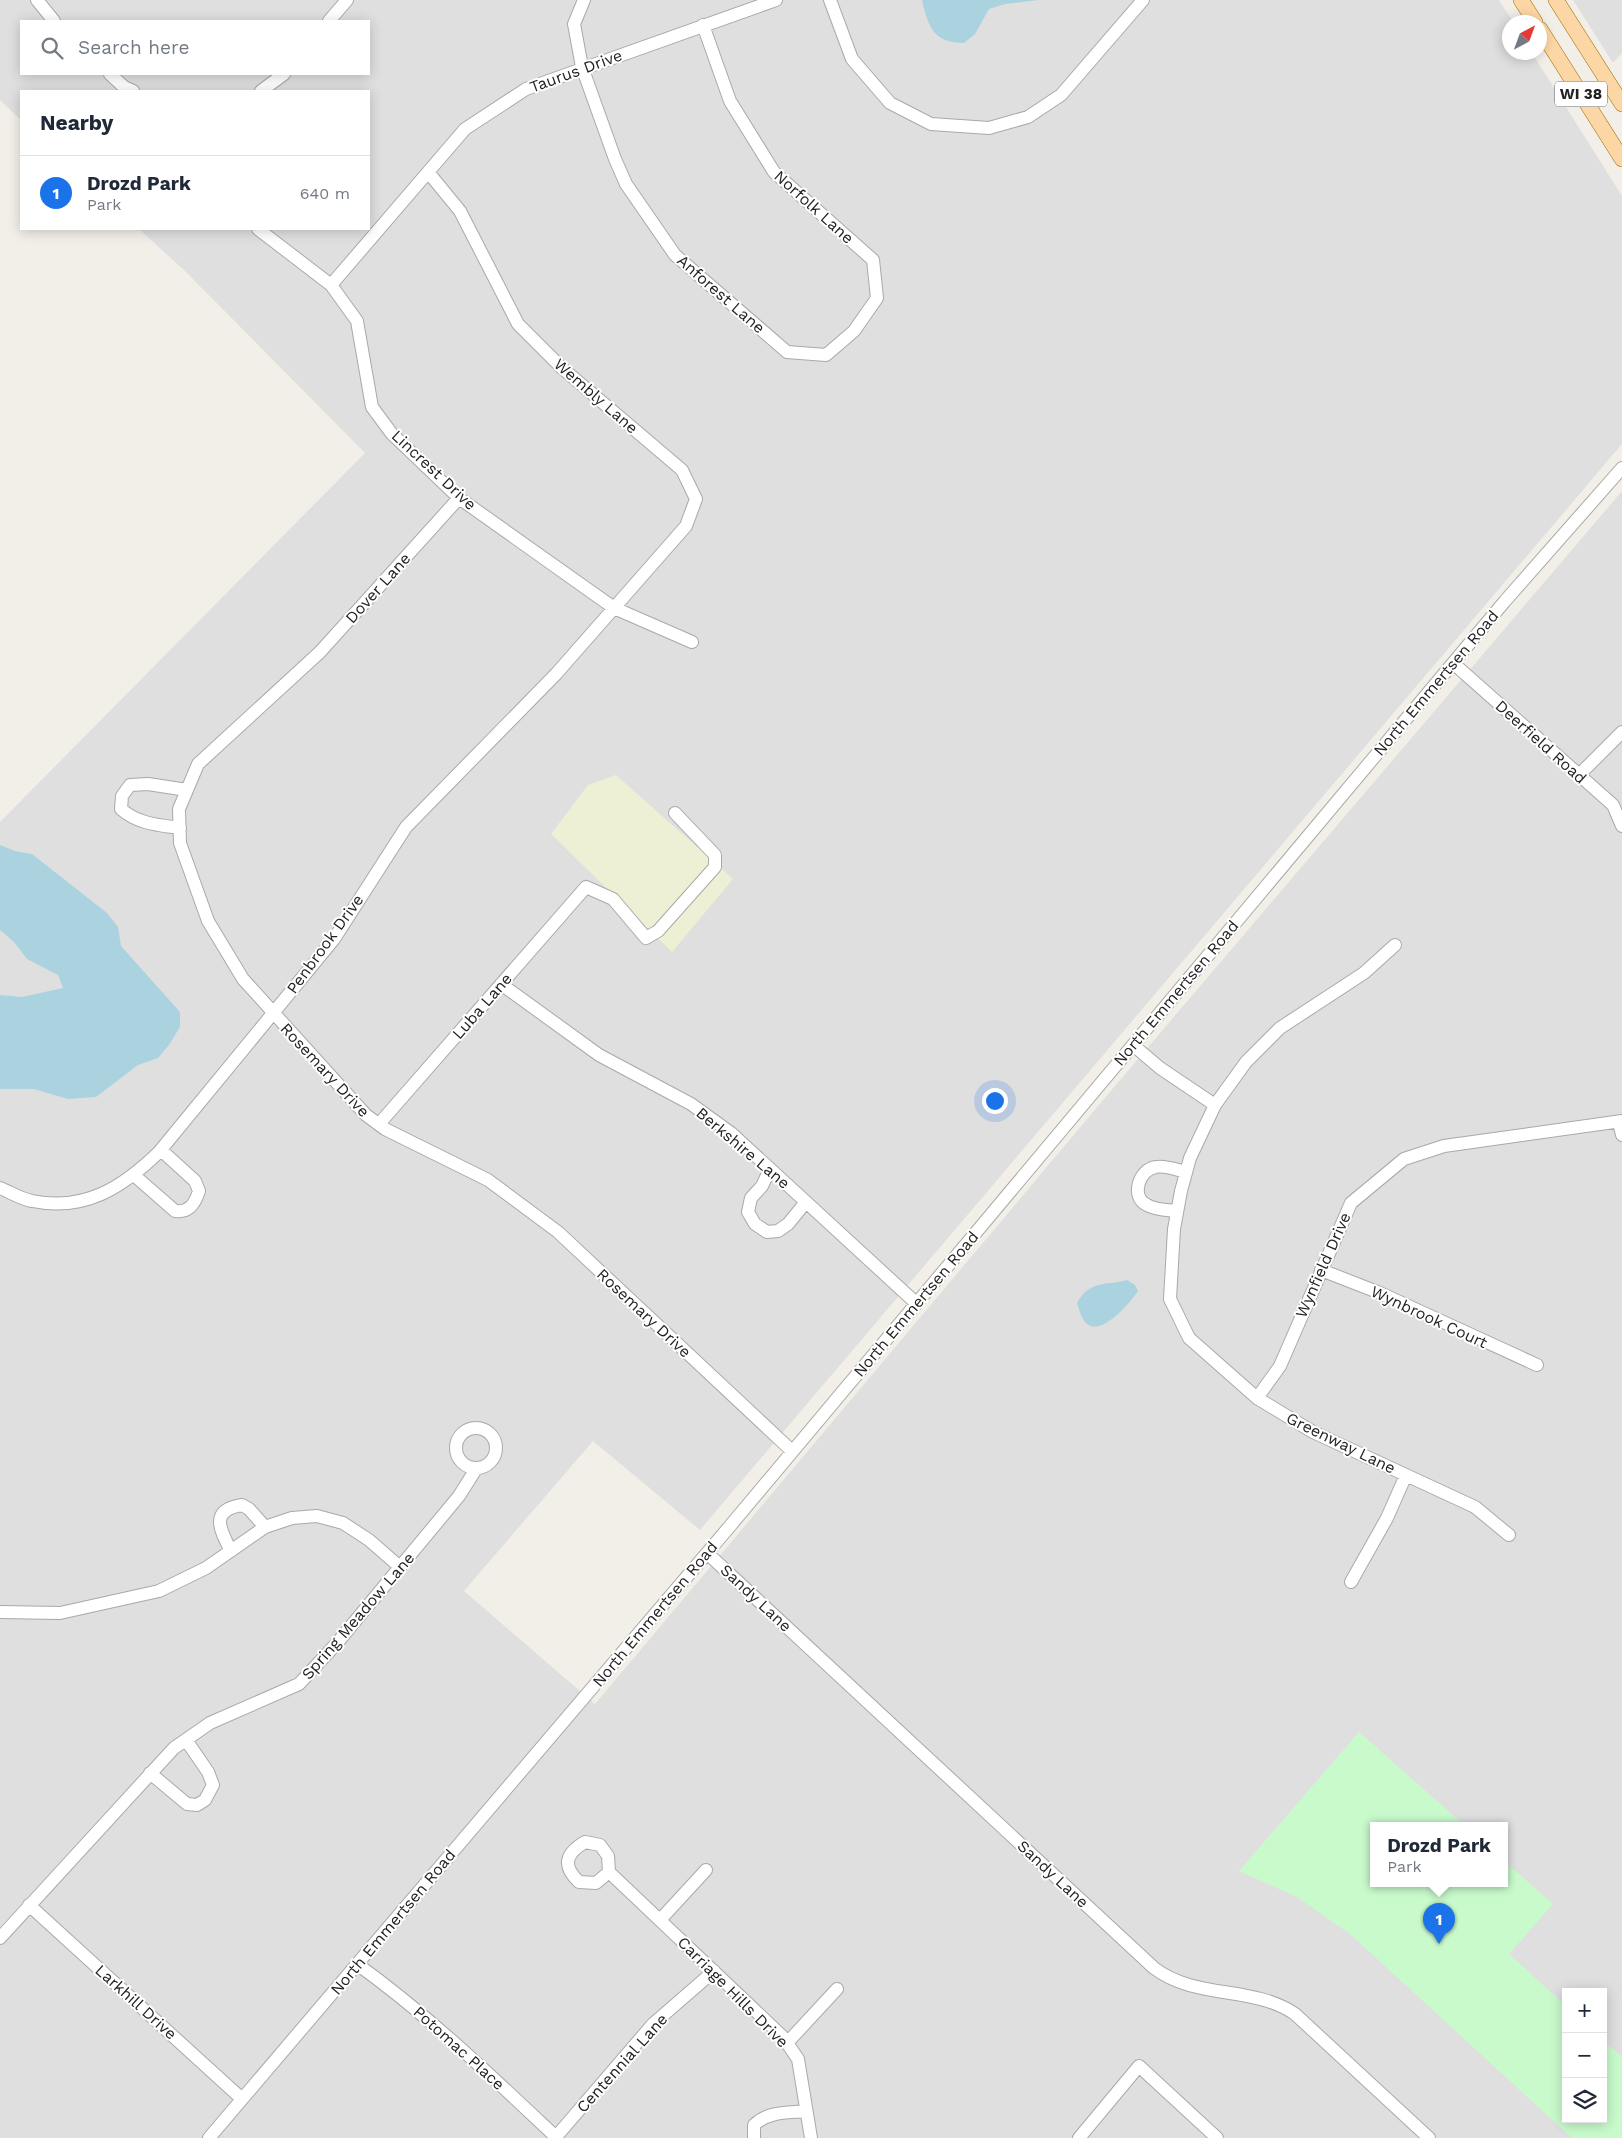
<!DOCTYPE html>
<html lang="en">
<head>
<meta charset="utf-8">
<style>
  :root { --surface:#fff; --page:#f2f2f3; --text:#1f2937; --muted:#747a83; --line:#e0e1e3; --accent:#1a73e8 }
  body { margin:0; font-family:"Work Sans",sans-serif; background:var(--page); color:var(--text) }
  .controls { position:absolute; right:15px; bottom:15px; display:grid; overflow:hidden; border-radius:0px; box-shadow:0 2px 12px #0003 }
  .controls button { width:45px; height:45px; display:grid; place-items:center; padding:0; border:0; border-bottom:1px solid var(--line); background:var(--surface); color:var(--text); font:25px sans-serif }
  .compass { position:absolute; left:1502px; top:15px; width:45px; height:45px; border-radius:50%; background:var(--surface); box-shadow:0 2px 12px #0003; rotate:41deg }
  .you { position:absolute; left:994px; top:1100px; width:18px; height:18px; margin:-12px; border:4px solid #fff; border-radius:50%; background:#1a73e8; box-shadow:0 0 0 8px #1a73e833 }
  .badge { display:grid; place-items:center; width:32px; height:32px; border-radius:50%; background:var(--accent); color:#fff; font-size:16px; font-weight:700 }
  .pin { position:absolute; translate:-50% -41px; filter:drop-shadow(0 1px 2px #0008) }
  .pin::after { content:''; position:absolute; top:26px; width:18px; height:15px; background:inherit; clip-path:polygon(0 0,100% 0,50% 100%) }
  .popup { position:absolute; left:1370px; top:1822px; width:138px; height:65px; box-sizing:border-box; display:grid; place-content:center; border-radius:0px; background:var(--surface); filter:drop-shadow(0 1px 4px #0005); font-size:16px; white-space:nowrap; color:var(--muted) }
  .popup b { font-size:19px; color:var(--text) }
  .popup::after { content:''; position:absolute; left:50%; top:100%; margin-left:-10px; border:10px solid transparent; border-top-color:var(--surface) }
  .list { margin:0; padding:0; list-style:none }
  h2 { display:flex; justify-content:space-between; align-items:center; height:65px; margin:0; padding:0 20px; font-size:21px }
  h2 small { font-size:16px; font-weight:400; color:var(--muted) }
  .list li { display:grid; grid-template-columns:32px 1fr auto; gap:15px; align-items:center; box-sizing:border-box; height:75px; padding:0 20px; border-top:1px solid var(--line) }
  .list b { display:block; font-size:19px; white-space:nowrap }
  .list p { margin:0; font-size:16px; white-space:nowrap; color:var(--muted) }
  .list em { font-size:16px; font-style:normal; color:var(--muted) }
  .icon { flex:none; width:28px; height:28px; fill:none; stroke:currentColor; stroke-width:2; stroke-linecap:round; stroke-linejoin:round }
  .map { position:relative; flex:none; width:1622px; height:2138px; overflow:hidden }
  .search { position:absolute; background:var(--surface); box-shadow:0 2px 12px #0003; left:20px; top:20px; width:350px; height:55px; display:flex; align-items:center; gap:12px; box-sizing:border-box; padding:0 18px; border-radius:0px; color:var(--muted); font-size:19px }
  .panel { position:absolute; background:var(--surface); box-shadow:0 2px 12px #0003; left:20px; top:90px; width:350px; height:140px; border-radius:0px }
  .map>svg:first-child { display:block }
  .residential { fill:#e0dfdf; fill-rule:evenodd }
  .farmland { fill:#eef0d5 }
  .park { fill:#c8facc }
  .water { fill:#aad3df }
  .lines { fill:none; stroke-linecap:round; stroke-linejoin:round }
  .minor-casing { stroke:#a9a9a9; stroke-width:14 }
  .major-casing { stroke:#a06b00; stroke-width:16 }
  .minor { stroke:#fff; stroke-width:12 }
  .major { stroke:#fcd6a4; stroke-width:15 }
  .labels { text-anchor:middle; dominant-baseline:central; stroke-width:4; stroke-linejoin:round; paint-order:stroke }
  .shield { fill:#fff; stroke:#646464; stroke-width:1 }
  .shield-label { font-size:15px; font-weight:bold; fill:#222 }
  .street-label { font-size:16px; fill:#222; stroke:#fff }
</style>
</head>
<body>
<div class="map">
<svg width="1622" height="2138" viewBox="0 0 1622 2138">
  <rect width="100%" height="100%" fill="#f2efe9"/>
  <path class="residential" d="M0 0H1499L1513 22H1510V52L1532 53 1622 196V444L700 1530 593 1441 464 1591 595 1704 1109 1093 1622 491V2138H0V822L365 453 185 271 139 229H369V91H21V120L0 100ZM21 21H369V74H21ZM1374 1825H1504V1883H1374ZM1566 1992H1603V2119H1566Z
    M1573 0H1622V53L1613 63Z"/>
  <path class="farmland" d="M616 775 733 879 672 952 551 834 588 785Z"/>
  <path class="park" d="M1359 1732 1464 1825H1374V1883H1504V1861L1553 1904 1509 1954 1566 2006V2119H1603V2040L1622 2057V2138H1572L1350 1934 1297 1897 1239 1871Z"/>
  <path class="water" d="M922 0H1039L1005 4 989 9 975 34 964 43C934 43 928 27 922 0Z
    M0 845 15 851 32 854 107 913 118 927 121 946 180 1012V1027L169 1045 158 1058 138 1065 96 1097 68 1099 34 1089H0V995L22 997 63 988 58 975 27 959 14 942 0 930Z
    M1127 1280 1135 1285 1138 1291C1131 1302 1106 1331 1091 1326 1082 1323 1080 1312 1077 1303 1090 1280 1104 1286 1127 1280Z"/>
  <g class="lines">
    <g class="minor-casing">
      <path id="minor" d="M37 0 54 21
        M584 0 574 24 582 67 615 159 626 184 675 255 787 352 826 355 854 331 877 298 873 260 774 172 730 101 703 25
        M830 0 852 59 890 103 931 124 989 128 1028 117 1061 95 1143 0
        M329 21 347 0
        M110 74 124 87 133 91
        M261 91 284 74
        M258 229 331 285 357 321 372 407 392 434 459 498 614 608 692 642
        M331 285 465 129 526 89 776 0
        M459 498 320 652 198 764 179 809 180 843 208 921 243 979 366 1115 385 1129 488 1180 558 1232 792 1451
        M1453 663 1613 805 1622 826
        M1579 775 1622 732
        M180 828C158 825 138 824 121 809L122 796 130 785 148 784 187 790
        M1395 945 1364 973 1280 1028 1246 1062 1215 1105 1190 1158 1181 1191 1174 1229 1170 1299 1189 1338 1257 1398 1313 1432 1475 1507 1509 1535
        M501 984 599 1055 691 1104 731 1133 916 1303
        M1133 1045 1160 1068 1215 1105
        M1619 1122 1622 1135
        M379 1124 586 887 613 899 646 938 658 931 715 867V855L675 813
        M770 1169 762 1186 751 1198 748 1212 755 1224 767 1232 778 1231 788 1224 806 1202
        M135 1176 175 1211C189 1213 195 1204 199 1191L195 1181 161 1150
        M0 1188C10 1192 21 1199 32 1201 85 1212 123 1187 159 1152L334 939 406 827 556 674 686 526 696 499 682 470 562 368 518 324 460 211 428 172
        M1177 1211C1168 1210 1155 1210 1147 1205 1130 1197 1139 1169 1156 1167 1165 1165 1177 1170 1186 1172
        M1321 1270 1380 1293 1537 1365
        M1257 1398 1280 1366 1351 1203 1404 1159 1444 1146 1622 1121
        M456 1448a20 20 0 1 1 40 0a20 20 0 1 1-40 0Z
        M231 1551C220 1530 209 1510 242 1505L249 1509 265 1527
        M707 1553 1154 1968C1196 2000 1253 1985 1295 2014L1429 2138
        M1351 1582 1387 1518 1406 1475
        M0 1612 60 1613 159 1591 206 1568 265 1527 292 1518 317 1516 343 1523 369 1540 400 1567
        M150 1773 187 1804 197 1805 205 1800 213 1785 208 1772 186 1740
        M609 1872 596 1883 579 1882C562 1866 565 1854 585 1842L600 1845 608 1856 609 1872 782 2036 798 2059 811 2138
        M29 1905 242 2099
        M660 1920 706 1870
        M0 1938 174 1748 210 1723 299 1684 337 1643 459 1496 476 1469
        M357 1964C429 2016 492 2077 557 2138
        M787 2043 837 1989
        M209 2138 730 1526 1505 601 1622 468
        M555 2138 653 2024 714 1971
        M754 2138V2125C768 2111 788 2113 806 2111
        M1079 2138 1139 2066 1217 2138"/>
    </g>
    <g class="major-casing">
      <path id="major" d="M1521 0 1535 22
        M1556 0 1622 104
        M1540 29 1622 159"/>
    </g>
    <use href="#minor" class="minor"/>
    <use href="#major" class="major"/>
  </g>
  <g class="labels">
    <rect class="shield" x="1555" y="81.5" width="52" height="25" rx="4"/>
    <g class="shield-label">
      <text x="1581" y="94">WI 38</text>
    </g>
    <g class="street-label">
      <text transform="translate(576 71) rotate(-20)">Taurus Drive</text>
      <text transform="translate(814 207) rotate(42)">Norfolk Lane</text>
      <text transform="translate(721 294) rotate(41)">Anforest Lane</text>
      <text transform="translate(596 396) rotate(41)">Wembly Lane</text>
      <text transform="translate(434 470) rotate(43)">Lincrest Drive</text>
      <text transform="translate(378 588) rotate(-48)">Dover Lane</text>
      <text transform="translate(1436 683) rotate(-50)">North Emmertsen Road</text>
      <text transform="translate(1541 742) rotate(42)">Deerfield Road</text>
      <text transform="translate(325 944) rotate(-54)">Penbrook Drive</text>
      <text transform="translate(1176 993) rotate(-50)">North Emmertsen Road</text>
      <text transform="translate(482 1006) rotate(-49)">Luba Lane</text>
      <text transform="translate(325 1070) rotate(47)">Rosemary Drive</text>
      <text transform="translate(743 1148) rotate(40)">Berkshire Lane</text>
      <text transform="translate(1323 1265) rotate(-66)">Wynfield Drive</text>
      <text transform="translate(916 1304) rotate(-50)">North Emmertsen Road</text>
      <text transform="translate(644 1313) rotate(43)">Rosemary Drive</text>
      <text transform="translate(1429 1317) rotate(25)">Wynbrook Court</text>
      <text transform="translate(1341 1443) rotate(26)">Greenway Lane</text>
      <text transform="translate(756 1598) rotate(43)">Sandy Lane</text>
      <text transform="translate(655 1614) rotate(-50)">North Emmertsen Road</text>
      <text transform="translate(358 1616) rotate(-49)">Spring Meadow Lane</text>
      <text transform="translate(1053 1874) rotate(43)">Sandy Lane</text>
      <text transform="translate(393 1922) rotate(-50)">North Emmertsen Road</text>
      <text transform="translate(733 1992) rotate(45)">Carriage Hills Drive</text>
      <text transform="translate(136 2002) rotate(42)">Larkhill Drive</text>
      <text transform="translate(459 2048) rotate(42)">Potomac Place</text>
      <text transform="translate(622 2063) rotate(-48)">Centennial Lane</text>
    </g>
  </g>
</svg>
<div class="controls">
<button>+</button>
<button>−</button>
<button><svg class="icon" aria-label="layers" viewBox="0 0 24 24"><path d="M12 4l9 5-9 5-9-5zM3 14l9 5 9-5"/></svg></button>
</div>
<svg class="compass" viewBox="-18 -18 36 36"><path d="M0-13l5 13h-10z" fill="#e53935"/><path d="M0 13l5-13h-10z" fill="#747a83"/></svg>
<div class="you"></div>
<div class="pin badge" style="left:1439px;top:1944px">1</div>
<div class="popup"><b>Drozd Park</b>Park</div>
<div class="search"><svg class="icon" aria-label="search" viewBox="0 0 24 24"><circle cx="10" cy="10" r="6"/><path d="M15 15l6 6"/></svg>Search here</div>
<section class="panel">
<h2>Nearby<small></small></h2>
<ul class="list">
<li><span class="badge">1</span><div><b>Drozd Park</b><p>Park</p></div><em>640 m</em></li>
</ul>
</section>
</div>
</body>
</html>
